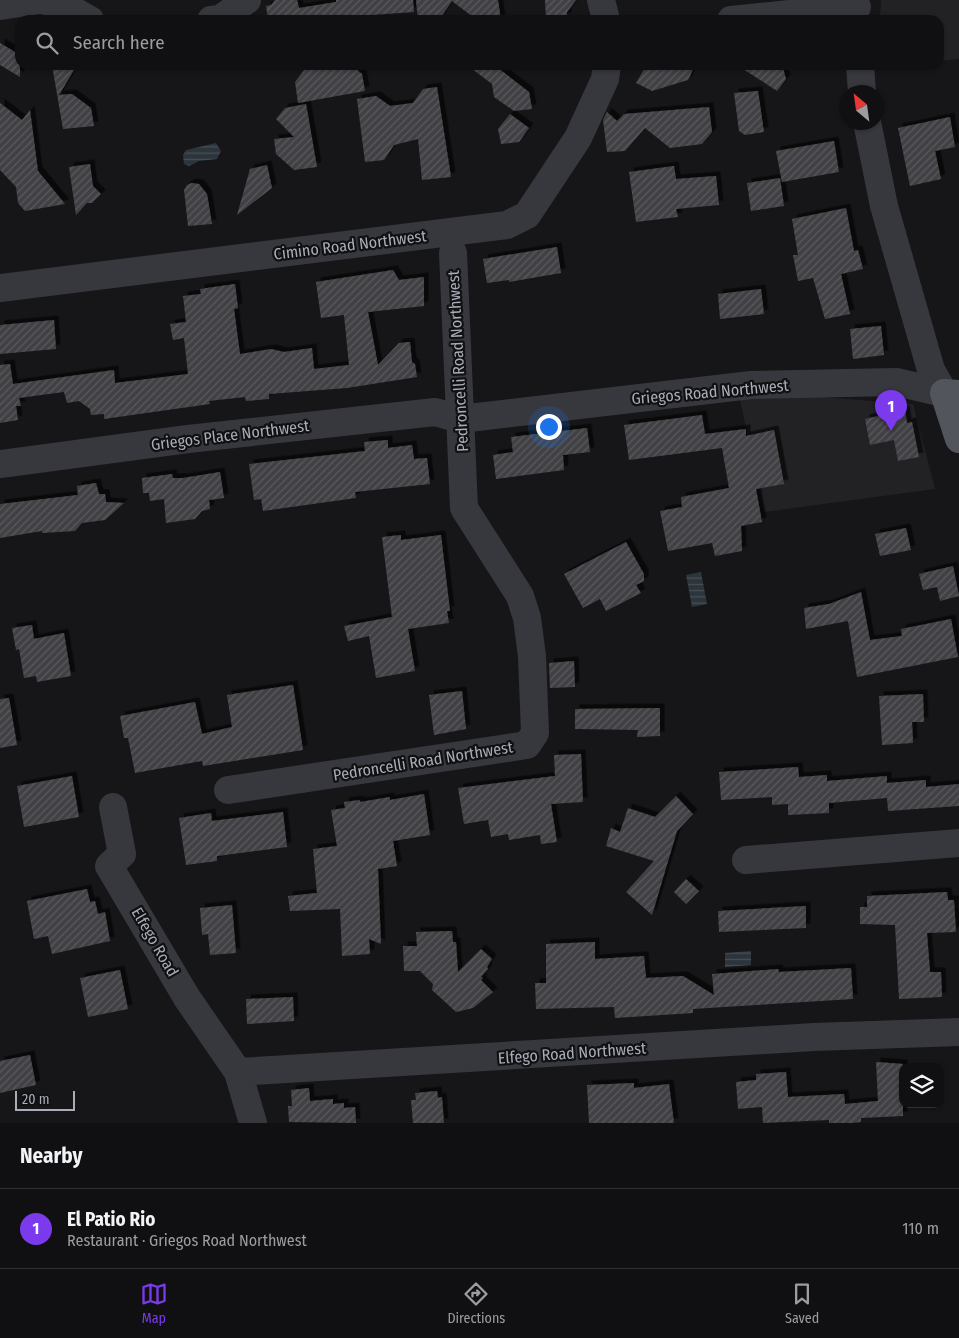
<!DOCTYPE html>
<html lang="en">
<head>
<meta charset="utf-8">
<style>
  :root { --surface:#101012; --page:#1e1e20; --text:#f1f3f6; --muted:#9c9d9f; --line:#303032; --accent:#7c3aed }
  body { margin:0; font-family:"Fira Sans Condensed",sans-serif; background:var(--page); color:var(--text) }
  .controls { position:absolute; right:15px; bottom:15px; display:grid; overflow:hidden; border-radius:10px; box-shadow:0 1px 4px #0004 }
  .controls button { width:45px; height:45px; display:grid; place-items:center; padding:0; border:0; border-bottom:1px solid var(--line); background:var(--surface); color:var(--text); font:25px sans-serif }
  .compass { position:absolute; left:839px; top:85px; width:45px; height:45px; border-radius:50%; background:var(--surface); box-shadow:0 1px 4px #0004; rotate:331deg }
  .scale { position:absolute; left:15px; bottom:12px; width:60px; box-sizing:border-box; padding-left:5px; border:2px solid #a8adb8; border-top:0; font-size:14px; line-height:18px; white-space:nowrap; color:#a8adb8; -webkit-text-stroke:4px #111113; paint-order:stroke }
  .you { position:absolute; left:548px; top:426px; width:18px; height:18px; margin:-12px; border:4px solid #fff; border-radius:50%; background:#1a73e8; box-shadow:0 0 0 8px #1a73e833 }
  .badge { display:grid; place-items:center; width:32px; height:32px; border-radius:50%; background:var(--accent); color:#fff; font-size:16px; font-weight:700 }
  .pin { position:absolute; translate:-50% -41px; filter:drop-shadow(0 1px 2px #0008) }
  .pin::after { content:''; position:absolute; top:26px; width:18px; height:15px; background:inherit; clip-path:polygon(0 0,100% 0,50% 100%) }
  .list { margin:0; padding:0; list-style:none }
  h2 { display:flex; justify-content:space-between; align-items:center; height:65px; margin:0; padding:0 20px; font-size:21px }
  h2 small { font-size:16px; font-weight:400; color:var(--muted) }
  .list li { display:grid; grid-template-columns:32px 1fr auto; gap:15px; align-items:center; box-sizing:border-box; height:80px; padding:0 20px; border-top:1px solid var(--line) }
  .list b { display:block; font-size:19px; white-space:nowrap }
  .list p { margin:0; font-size:16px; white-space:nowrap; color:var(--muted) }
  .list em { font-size:16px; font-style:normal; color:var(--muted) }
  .icon { flex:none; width:28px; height:28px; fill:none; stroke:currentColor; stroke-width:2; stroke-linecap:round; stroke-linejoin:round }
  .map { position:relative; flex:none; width:959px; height:1123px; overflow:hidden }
  .search { position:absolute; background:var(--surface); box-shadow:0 1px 4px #0004; left:15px; right:15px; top:15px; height:55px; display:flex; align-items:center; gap:12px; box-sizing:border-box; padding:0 18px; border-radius:15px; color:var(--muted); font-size:19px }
  .sheet { height:145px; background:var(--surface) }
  nav { display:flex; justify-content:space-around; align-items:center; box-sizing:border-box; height:70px; border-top:1px solid var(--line); background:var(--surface); font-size:14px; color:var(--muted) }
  nav a { display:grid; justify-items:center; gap:2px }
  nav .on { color:var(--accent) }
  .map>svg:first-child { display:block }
  .built { fill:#222225 }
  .water { fill:url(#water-rules) }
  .building { fill:url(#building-hatch); filter:url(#shadow) }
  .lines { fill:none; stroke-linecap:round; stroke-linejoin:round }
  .minor { stroke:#37383d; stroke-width:28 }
  .major { stroke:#53555c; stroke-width:28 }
  .labels { text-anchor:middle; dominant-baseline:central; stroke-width:4.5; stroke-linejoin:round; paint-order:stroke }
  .street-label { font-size:16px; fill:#a8adb8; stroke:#111113 }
</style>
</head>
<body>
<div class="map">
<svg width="959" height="1123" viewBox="0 0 959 1123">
  <defs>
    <pattern id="water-rules" width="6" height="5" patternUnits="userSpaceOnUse" patternTransform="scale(1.25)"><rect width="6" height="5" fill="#2c353c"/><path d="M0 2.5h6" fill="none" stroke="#485056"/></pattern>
    <pattern id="building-hatch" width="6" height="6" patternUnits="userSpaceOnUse" patternTransform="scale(1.25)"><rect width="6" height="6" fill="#404145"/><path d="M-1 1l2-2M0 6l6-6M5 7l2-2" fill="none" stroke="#595a5e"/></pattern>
    <filter id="shadow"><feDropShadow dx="4.5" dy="-4.5" stdDeviation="0" flood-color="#0009"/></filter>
  </defs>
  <rect width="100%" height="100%" fill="#161618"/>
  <path class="built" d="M881 0H959V59L939 61V20H880Z
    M767 393 913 404 935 489 764 512 739 395Z"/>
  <path class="water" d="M216 143 221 151 217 159 199 161 189 166 184 164 183 155 186 150Z
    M701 572 707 604 692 607 686 575Z
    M751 951V965L725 967V953Z"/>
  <path class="building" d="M275 0H297L299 8 336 2V0H413L414 12 372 15V20H268L266 6 271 5Z
    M416 0H498L501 20H477L452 1 439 20H418Z
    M545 0H576L567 12V17L546 19Z
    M0 43 20 55V77L0 65Z
    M52 65H77L59 95 72 94 91 108 94 126 63 129Z
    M308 65H351L362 74 365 91 298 103 295 82Z
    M467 65H494L529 92 532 109 514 111 494 97 492 84Z
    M650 65H695L688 80 652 91 636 83 646 66Z
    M737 65H782L786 79 777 91Z
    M437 87 451 177 422 180 418 139 394 145 384 160 365 162 357 99 376 96 390 106 413 103 423 89Z
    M758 91 764 132 745 135 739 131 734 93Z
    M0 103 22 120 30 110 38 171 65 204 25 211 18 203 16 187 0 170Z
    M306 104 317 167 294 170 276 154 274 139 294 137 276 119 285 108Z
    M709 107 712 132 702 144 670 148 645 128 625 151 607 152 603 120 607 112 617 121 624 114Z
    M510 114 529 128 519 142 501 144 498 129Z
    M950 117 955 147 935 151 941 179 910 186 898 128Z
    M834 141 839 172 782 182 776 151Z
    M90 164 93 186 101 194 92 203H87L76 215 69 167Z
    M267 165 272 188 237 215 250 169Z
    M674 166 676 179 716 176 719 205 676 209 678 217 636 222 629 172Z
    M780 178 784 206 751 211 747 183Z
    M192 183 199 184 207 194 212 224 188 226 184 190 187 185Z
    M846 208 854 251 858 250 863 269 841 274 850 314 825 319 813 278 798 281 793 255H798L792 219Z
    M557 247 561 273 509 282V280L487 283 483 259Z
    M393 270 399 280 424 277V306L368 312 378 365 399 343 410 342 412 362 415 364 417 377 347 388 269 394V399L246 401 245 397 209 401 210 404 104 419V414L91 415 90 409 79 401 67 403 64 392 19 398 21 406H16L18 420 0 423V365L10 364 13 384 114 370 115 383 188 374 184 338 173 340 170 324 186 322 183 296 201 294 200 289 235 284 238 308 234 309 240 354 271 349 284 352 312 348 314 369 349 365 344 315 321 318 316 282Z
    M761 289 764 314 720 319 718 294Z
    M54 320 56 349 0 354V325Z
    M881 326 884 355 853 359 850 329Z
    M905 410 907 423 912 422 919 457 898 461 894 440 870 445 865 419Z
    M702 415 705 434 746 429V436L774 430 784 484 756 489 762 522 741 526 742 551 715 556 712 543 668 551 660 511 682 507 681 497 729 488 722 448 629 460 624 425Z
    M587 428 590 452 563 455 564 470 496 479 493 455 513 452 511 437Z
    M388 440V448L412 445 414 459 427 458 430 484 355 492 356 498 263 511 261 499 254 500 249 464 365 451 364 442Z
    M220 472 224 498 209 500 210 509 202 511 195 519 166 523 164 499 150 501 149 493H143L142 478 172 474 173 478H183Z
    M96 483 99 494H105L106 502 124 503 105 520 82 523 75 531 42 533V531L0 538V504L78 495 77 486Z
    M906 528 911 550 880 556 875 534Z
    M401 535V540L441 535 450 611H447L449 623 408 629 415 671 376 678 369 636 348 641 344 626 392 617 382 537Z
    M626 542 644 574V581L636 585 641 593 606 611 600 599 583 608 564 574Z
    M953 566 959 596 940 601 937 587 923 590 919 574Z
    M861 592 870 640 902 636 901 629 951 619 958 657 857 677 848 621 806 629 804 608 829 604Z
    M32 625 34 639 64 633 71 676 37 682 36 676 24 678 19 649 16 650 12 628Z
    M574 661 575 687 550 688 549 663Z
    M293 685 303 750 203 766 202 761 135 773 128 738H124L120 716 195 702 202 734 232 727 227 695Z
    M462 691 466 729 434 735 429 695Z
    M923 694 924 722H912L913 743 882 745 879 696Z
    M9 698 17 745 0 748V699Z
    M660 708V736L637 737 638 730 575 729V709Z
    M581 754 583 802 551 804 557 842 541 844 540 835 509 840 508 834 491 837 488 820 464 824 458 788 555 776 554 755Z
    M798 767 799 777 827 775V781L887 776V783L926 780V787L959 784V806L888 811 887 798 829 803V813L788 815V804L772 805V797L721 800 719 772Z
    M72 776 79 817 24 827 17 786Z
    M424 794 430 835 393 841 397 866 378 869 381 944 369 939 370 954 342 956 340 909 290 911 288 896 317 893 313 849 337 846 331 810 345 808 344 802 360 800V802L390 797V800Z
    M676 796 693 814 677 831 652 915 626 892 654 861 606 846 611 828 620 832 628 808 655 817Z
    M283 812 287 847 217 856V861L186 865 179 818 211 813 212 821Z
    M686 879 699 891 686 904 674 892Z
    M87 889 90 902 95 901 98 914 105 912 110 941 52 954 48 936 34 939 27 901Z
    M947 892 948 900H954L956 932 927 933 930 972H941L942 997 899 999 895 925 860 924V907H867V896Z
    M232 905 236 953 210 955 208 934 202 935 200 908Z
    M806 906V928L719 932 718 911Z
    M452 931 453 942H456L458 972 481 949 492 959 487 967 488 969 481 977 483 978 481 980 493 992 473 1008 456 1012 432 990 433 984 420 971H404L403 946H417L416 932Z
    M595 942V959L644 956 646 978 683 976 714 995 712 974 778 969 779 972 851 968 853 999 693 1009V1013L615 1018 614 1007 536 1009 535 983H546V944Z
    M120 970 128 1009 88 1017 80 978Z
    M293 997 294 1021 247 1024 246 999Z
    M30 1055 36 1085 0 1093V1061Z
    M876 1062 903 1064V1116L861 1118V1122L852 1123H829V1120L763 1123 762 1107 738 1109 736 1082 756 1080V1074L786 1072 788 1097 844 1094 845 1104 878 1101Z
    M634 1083V1088L669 1084 674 1123H589L587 1085Z
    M309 1088 310 1101 333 1099V1104L344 1103V1108L355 1107 356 1123 289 1122 288 1106H292L291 1090Z
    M437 1091 438 1098 442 1097 444 1123H413L411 1100H416L415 1093Z"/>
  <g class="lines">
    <path class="minor" d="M601 0 606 20
      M0 6 40 0 62 4 90 20
      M211 20 220 19 247 0
      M731 20 857 7
      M860 65 862 92
      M867 122 884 206 931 370 944 393
      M0 288 507 225 527 215 578 138 605 79 607 65
      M0 464 188 439 435 412 460 419 751 385 896 382 944 393
      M228 790 527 745 535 733 532 656 527 618 520 596 464 508 453 253
      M113 807 122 854 109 866 187 998 238 1072
      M746 860 959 843
      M253 1123 238 1072 814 1037 959 1032"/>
    <path class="major" d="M959 394 944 393 959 439"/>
  </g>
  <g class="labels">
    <g class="street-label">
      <text transform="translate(350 245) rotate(-7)">Cimino Road Northwest</text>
      <text transform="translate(458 361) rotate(-93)">Pedroncelli Road Northwest</text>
      <text transform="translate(710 392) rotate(-5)">Griegos Road Northwest</text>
      <text transform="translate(230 435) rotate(-7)">Griegos Place Northwest</text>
      <text transform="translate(423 761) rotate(-9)">Pedroncelli Road Northwest</text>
      <text transform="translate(155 942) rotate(60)">Elfego Road</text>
      <text transform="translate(572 1053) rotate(-4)">Elfego Road Northwest</text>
    </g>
  </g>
</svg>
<div class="controls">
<button><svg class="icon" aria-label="layers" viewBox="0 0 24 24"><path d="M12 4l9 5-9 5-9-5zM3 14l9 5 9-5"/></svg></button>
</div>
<svg class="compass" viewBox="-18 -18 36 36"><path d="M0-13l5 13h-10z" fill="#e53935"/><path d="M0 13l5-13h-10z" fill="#9c9d9f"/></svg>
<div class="scale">20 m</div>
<div class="you"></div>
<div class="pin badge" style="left:891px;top:431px">1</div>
<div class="search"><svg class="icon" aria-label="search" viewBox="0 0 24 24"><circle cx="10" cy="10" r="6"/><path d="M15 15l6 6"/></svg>Search here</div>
</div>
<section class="sheet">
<h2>Nearby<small></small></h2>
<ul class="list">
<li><span class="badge">1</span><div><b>El Patio Rio</b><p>Restaurant · Griegos Road Northwest</p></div><em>110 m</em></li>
</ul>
</section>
<nav>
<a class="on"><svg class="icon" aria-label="map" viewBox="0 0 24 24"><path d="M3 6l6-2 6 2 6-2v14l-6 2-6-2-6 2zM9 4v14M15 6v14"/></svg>Map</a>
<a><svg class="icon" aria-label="directions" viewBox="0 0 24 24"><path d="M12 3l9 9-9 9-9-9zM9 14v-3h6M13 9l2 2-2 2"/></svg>Directions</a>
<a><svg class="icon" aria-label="saved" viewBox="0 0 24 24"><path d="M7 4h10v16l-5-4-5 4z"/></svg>Saved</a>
</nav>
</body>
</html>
